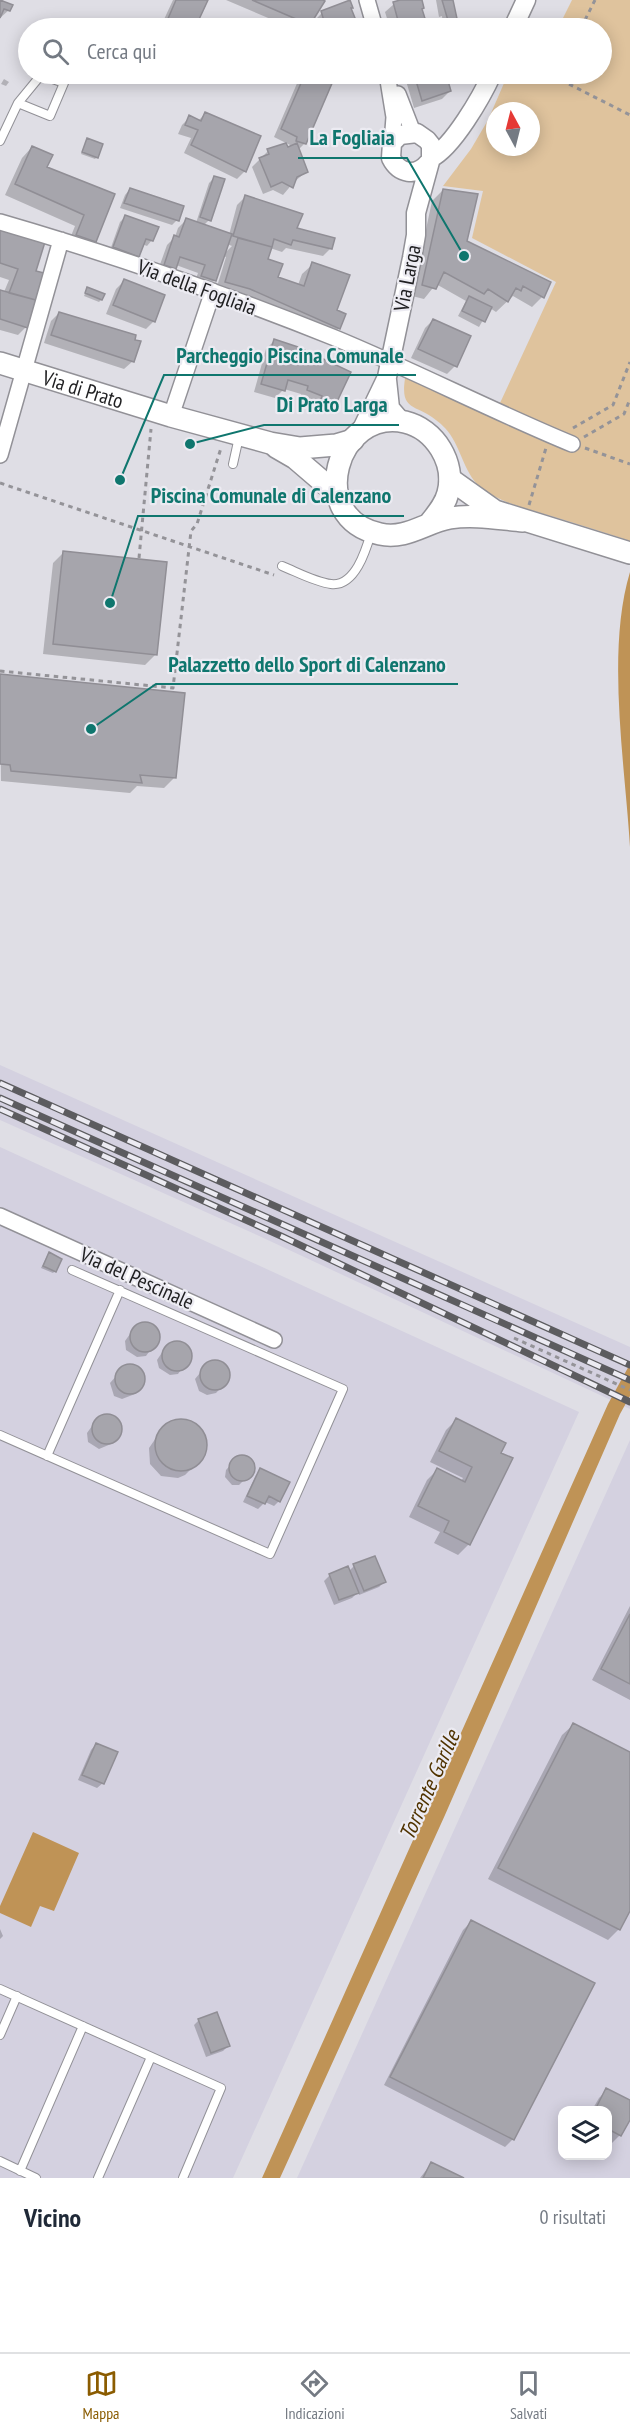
<!DOCTYPE html>
<html lang="it">
<head>
<meta charset="utf-8">
<style>
  :root { --surface:#fff; --page:#f2f2f3; --text:#1f2937; --muted:#747a83; --line:#e0e1e3; --accent:#8b5c01 }
  body { margin:0; font-family:"PT Sans Narrow",sans-serif; background:var(--page); color:var(--text) }
  .controls { position:absolute; right:18px; bottom:18px; display:grid; overflow:hidden; border-radius:12px; box-shadow:0 3px 15px #0003 }
  .controls button { width:54px; height:54px; display:grid; place-items:center; padding:0; border:0; border-bottom:2px solid var(--line); background:var(--surface); color:var(--text); font:30px sans-serif }
  .compass { position:absolute; left:486px; top:102px; width:54px; height:54px; border-radius:50%; background:var(--surface); box-shadow:0 3px 15px #0003; rotate:353deg }
  .list { margin:0; padding:0; list-style:none }
  h2 { display:flex; justify-content:space-between; align-items:center; height:78px; margin:0; padding:0 24px; font-size:26px }
  h2 small { font-size:20px; font-weight:400; color:var(--muted) }
  .icon { flex:none; width:33px; height:33px; fill:none; stroke:currentColor; stroke-width:2; stroke-linecap:round; stroke-linejoin:round }
  .map { position:relative; flex:none; width:630px; height:2178px; overflow:hidden }
  .search { position:absolute; background:var(--surface); box-shadow:0 3px 15px #0003; left:18px; right:18px; top:18px; height:66px; display:flex; align-items:center; gap:15px; box-sizing:border-box; padding:0 21px; border-radius:33px; color:var(--muted); font-size:22px }
  .sheet { height:174px; background:var(--surface) }
  nav { display:flex; justify-content:space-around; align-items:center; box-sizing:border-box; height:84px; border-top:2px solid var(--line); background:var(--surface); font-size:16px; color:var(--muted) }
  nav a { display:grid; justify-items:center; gap:3px }
  nav .on { color:var(--accent) }
  .map>svg:first-child { display:block }
  .built { fill:#d4d1e0; fill-rule:evenodd }
  .green { fill:#dfc39d; fill-rule:evenodd }
  .water { fill:#bf9356 }
  .shadow { fill:#0003; fill-rule:evenodd }
  .building { fill:#a6a5ac; stroke:#908e95; stroke-width:1.5 }
  .lines { fill:none; stroke-linecap:round; stroke-linejoin:round }
  .service-casing { stroke:#929197; stroke-width:10 }
  .minor-casing { stroke:#929197; stroke-width:18 }
  .tertiary-casing { stroke:#929197; stroke-width:21 }
  .secondary-casing { stroke:#929197; stroke-width:24 }
  .path { stroke:#949398; stroke-width:3; stroke-dasharray:4.5 4.5; stroke-linecap:butt }
  .service { stroke:#fff; stroke-width:8 }
  .minor { stroke:#fff; stroke-width:15 }
  .tertiary { stroke:#fff; stroke-width:18 }
  .secondary { stroke:#fff; stroke-width:21 }
  .rail-casing { stroke:#5c5c5f; stroke-width:7 }
  .rail { stroke:#ecebf2; stroke-width:4.5; stroke-dasharray:14; stroke-linecap:butt }
  .labels { text-anchor:middle; dominant-baseline:central; stroke-width:4.5; stroke-linejoin:round; paint-order:stroke }
  .street-label { font-size:21px; fill:#202022; stroke:#ecebf2 }
  .water-label { font-size:22px; font-style:italic; fill:#503300; stroke:#ecebf2 }
  .leader { fill:none; stroke:#0f766e; stroke-width:2 }
  .callout-dot { fill:#0f766e; stroke:#ecebf2; stroke-width:2 }
  .callout-label { font-size:22px; text-anchor:middle; font-weight:bold; fill:#0f766e; stroke:#ecebf2; stroke-width:4.5; stroke-linejoin:round; paint-order:stroke }
</style>
</head>
<body>
<div class="map">
<svg width="630" height="2178" viewBox="0 0 630 2178">
  <rect width="100%" height="100%" fill="#dfdee5"/>
  <path class="built" d="M0 1065 630 1347V1409L257 1235 0 1120Z
    M0 1147 579 1412 233 2178H0Z
    M630 1440V2178H297ZM562 2110H608V2156H562Z"/>
  <path class="green" d="M572 0H630V541C604 532 577 524 551 516 527 509 500 503 480 487 463 472 461 445 445 428 416 398 395 419 408 364L500 403 556 282 472 238 483 191 443 186 471 149 488 120 508 74H602V28H558ZM495 111H531V147H495Z"/>
  <path class="water" d="M630 572V847C625 764 606 651 630 572Z
    M630 1364V1396L620 1414 445 1815 280 2178H262L608 1404Z
    M33 1832 79 1853 54 1911 40 1906 31 1927 0 1913V1906Z"/>
  <path class="shadow" d="M0 0H3L9 10 0 18Z
    M173 0H207L194 28H160Z
    M226 0H319L309 24 305 28H292Z
    M405 0H421V9L427 28H390L385 12 394 4Z
    M436 0H452L457 28H443L442 16 439 17Z
    M350 9 359 28H316L314 21 322 13Z
    M301 74H334L305 143 298 150 306 172 294 182 283 195 273 190 263 194 252 167 268 151 289 148 290 145 274 137Z
    M404 74H444L450 91 442 99 414 108Z
    M4 79 9 82 6 86 1 84Z
    M206 113 245 171 237 179 184 153 191 138 178 134 182 125 190 117 198 121Z
    M87 140 97 157 95 159 81 154Z
    M32 147 45 168 113 195 95 241 84 252 67 246 75 226 5 195 22 158Z
    M215 177 209 220 203 226 229 235 237 205 245 197 296 229 331 248 323 256 286 248 282 252 270 248 266 260 276 278 298 285 302 274 313 264 335 311 339 328 328 339 215 293 226 257 223 256 215 280 207 288 194 284 198 273 176 265 166 277 157 273 167 245 175 237 178 228 186 220 196 223 209 183ZM227 244 232 246 224 254Z
    M130 189 177 220 172 225 120 208 125 195Z
    M443 190 465 241 542 297 532 307 513 296 496 312 490 308 479 327 458 316 466 301 436 284 424 299 412 296 432 201Z
    M125 217 152 240 147 246 142 244 138 256 133 261 109 253 120 222Z
    M0 232 34 272 26 327 18 335 0 330V291L4 292 9 280 0 277Z
    M124 281 154 321 146 329 106 314 116 289Z
    M87 289 103 295 101 300 99 302 84 296Z
    M59 313 133 361 124 369 44 343 51 321Z
    M433 320 469 337 455 366 447 374 411 358 425 328Z
    M274 341 349 373 334 406 326 414 314 407 315 404 300 398 301 394 284 389 275 398 254 392 266 349Z
    M63 553 156 654 145 665 43 654 53 563Z
    M0 676 174 778 164 788 137 786 130 793 1 781Z
    M47 1256 55 1271 53 1273 41 1268Z
    M148 1324 156 1329 159 1338 146 1356 137 1357 126 1350 125 1341 135 1327Z
    M181 1342 188 1347 191 1356 178 1374 170 1375 159 1368 157 1360 167 1345Z
    M209 1362H218L226 1367 229 1376 228 1380 216 1393 207 1395 199 1391 195 1379Z
    M134 1366 141 1371 144 1380 140 1389 135 1394 122 1399 114 1396 110 1383 124 1367Z
    M106 1415 115 1418 121 1430 111 1444 99 1449 88 1442 87 1433 97 1419Z
    M456 1420 499 1454 511 1459 469 1544 458 1555 434 1543 440 1532 409 1517 427 1480 438 1469 461 1481 463 1478 430 1462 446 1430Z
    M173 1422H189L201 1431 206 1446 204 1454 194 1466 185 1475 178 1478 161 1476 150 1464 149 1448 158 1435Z
    M237 1458H247L252 1464 253 1471 239 1485H232L225 1477 226 1470Z
    M261 1470 279 1501 274 1506 265 1502 258 1509 243 1502 256 1475Z
    M354 1566 384 1582 379 1587 359 1595 358 1592 352 1598 334 1605 324 1581 329 1576 347 1568 349 1571Z
    M630 1606V1700L592 1680Z
    M573 1725 630 1754V1907L619 1929 608 1940 488 1879 562 1735Z
    M96 1744 103 1783 97 1788 78 1780 91 1750Z
    M471 1922 513 2139 505 2147 384 2085 463 1930Z
    M0 1929 3 1936 0 1939Z
    M199 2020 228 2046 223 2051 206 2057 194 2025Z
    M607 2090 630 2102V2117L620 2135 612 2143 608 2141V2110H592L599 2098Z
    M431 2164 461 2178H420Z"/>
  <path class="building" d="M0 0 13 5 10 11 4 9 0 18Z
    M176 0H208L195 28H164Z
    M252 0H323L325 1 310 25Z
    M350 0 353 8H351L359 28H322L320 22 324 21 321 11Z
    M400 0H422L424 8 422 9 428 28H400L393 2Z
    M442 0H453L459 28H444L443 26 449 24Z
    M305 74H336L306 144 296 141 297 137 281 129Z
    M414 74H446L451 91 422 101Z
    M205 112 261 136 246 172 191 145 198 130 185 125 189 115 201 121Z
    M87 138 103 144 98 158 82 152Z
    M286 143 288 147 297 143 308 172 297 177 293 188 282 182 271 187 259 158 269 154 267 149Z
    M32 146 53 155 47 167 115 194 96 242 76 235 84 215 15 184Z
    M214 176 225 179 211 221 200 217Z
    M130 188 184 206 179 221 124 203Z
    M443 189 478 194 467 241 551 282 544 298 523 286 521 291 516 288 508 302 488 289 484 294 444 272 436 289 422 285Z
    M245 195 303 214 297 228 335 238 332 249 293 240 291 245 274 239 272 247 233 236Z
    M125 215 159 227 153 241 146 239 139 257 113 247Z
    M186 218 232 234 216 281 201 276 205 265 180 257 176 269 164 265 174 235 179 237Z
    M0 230 45 242 36 271 44 273 36 300 9 293 18 269 0 263Z
    M238 238 272 247 268 259 283 264 278 277 304 286 312 262 350 275 337 310 346 314 340 329 250 289 225 282Z
    M124 279 165 295 155 322 113 305Z
    M87 287 105 294 102 300 85 293Z
    M0 290 36 300 28 328 0 319Z
    M469 296 492 307 485 322 462 311Z
    M59 312 136 335 135 340 141 341 134 362 51 335Z
    M433 319 471 336 457 367 418 349Z
    M274 339 298 347 351 372 335 406 321 399 322 396 307 390 308 386 288 380 285 391 261 384Z
    M63 551 167 562 157 655 53 644Z
    M0 674 185 693 176 778 140 775 142 783 11 771 10 765 0 764Z
    M49 1252 62 1259 56 1272 43 1266Z
    M130 1337a15 15 0 1 1 30 0a15 15 0 1 1-30 0Z
    M162 1356a15 15 0 1 1 30 0a15 15 0 1 1-30 0Z
    M200 1375a15 15 0 1 1 30 0a15 15 0 1 1-30 0Z
    M115 1379a15 15 0 1 1 30 0a15 15 0 1 1-30 0Z
    M92 1429a15 15 0 1 1 30 0a15 15 0 1 1-30 0Z
    M456 1418 506 1443 501 1453 513 1458 470 1545 444 1532 449 1521 418 1506 437 1468 465 1482 472 1467 439 1451Z
    M155 1445a26 26 0 1 1 52 0a26 26 0 1 1-52 0Z
    M229 1468a13 13 0 1 1 26 0a13 13 0 1 1-26 0Z
    M260 1468 290 1482 280 1502 269 1496 265 1504 247 1496Z
    M375 1556 386 1582 364 1591 353 1564Z
    M348 1566 359 1593 339 1600 329 1574Z
    M630 1614V1684L601 1669Z
    M573 1723 630 1752V1911L620 1930 498 1868Z
    M96 1743 118 1752 104 1784 82 1775Z
    M471 1920 595 1983 514 2140 390 2077Z
    M217 2012 230 2046 211 2053 198 2019Z
    M606 2088 630 2100V2120L621 2136 608 2129V2110H595Z
    M431 2162 464 2178H423Z"/>
  <g class="lines">
    <g class="service-casing">
      <path id="service" d="M0 141 18 103 41 75 64 83 50 116 18 103
        M233 464 239 437
        M282 566C297 572 315 582 331 584 355 587 366 550 371 533
        M0 1435 270 1554 343 1389 72 1270
        M47 1456 120 1290
        M0 1989 221 2088 183 2178
        M0 2035 17 1996
        M0 2161 36 2178
        M20 2171 83 2026
        M98 2178 151 2057"/>
    </g>
    <g class="minor-casing">
      <path id="minor" d="M367 0 375 28
        M387 74 394 117 392 143
        M398 94 412 130 417 133
        M0 222C114 255 225 294 335 338 415 371 492 411 572 444
        M171 416 213 291
        M0 455 61 240
        M0 1216 274 1340"/>
    </g>
    <g class="tertiary-casing">
      <path id="tertiary" d="M513 28 526 0
        M431 158C453 147 482 96 492 74
        M387 380 390 408 402 422
        M360 433 387 377 412 258 416 235V213L431 158V145L427 140 417 133 400 135 392 143 391 158C399 174 416 177 428 163"/>
    </g>
    <g class="secondary-casing">
      <g id="secondary">
        <path id="s1" d="M0 363 171 416 270 443 300 448 336 445 353 440"/>
        <path d="M276 447 295 458 337 494"/>
        <path d="M450 479 495 511 630 553"/>
        <path d="M429 524C437 514 445 505 448 493 456 463 435 429 405 422 337 407 304 518 380 534 406 540 426 522 450 518 474 514 499 519 523 521"/>
      </g>
    </g>
    <path class="path" d="M581 28 595 0
      M559 74 557 78 630 115
      M573 428 613 405 630 362
      M584 437 624 414 630 399
      M585 448 630 464
      M0 483 274 575
      M529 505 546 448
      M139 558 151 429
      M0 671 173 688 191 531 197 524 221 448H219
      M514 1338 630 1390"/>
    <use href="#service" class="service"/>
    <use href="#minor" class="minor"/>
    <use href="#tertiary" class="tertiary"/>
    <use href="#secondary" class="secondary"/>
    <g class="rail-casing">
      <path id="rail" d="M0 1083 630 1365
        M0 1098 630 1380
        M0 1109 281 1236 630 1402"/>
    </g>
    <use href="#rail" class="rail"/>
  </g>
  <g class="labels">
    <g class="street-label">
      <text transform="translate(407 278) rotate(-79)">Via Larga</text>
      <text transform="translate(197 287) rotate(20)">Via della Fogliaia</text>
      <text stroke="none"><textPath href="#s1" startOffset="87">Via di Prato</textPath></text>
      <text transform="translate(137 1278) rotate(24)">Via del Pescinale</text>
    </g>
    <g class="water-label">
      <text transform="translate(429 1785) rotate(-66)">Torrente Garille</text>
    </g>
  </g>
  <path class="leader" d="M464 256L407 158H298M120 480L164 375H416M190 444L264 425H399M110 603L138 516H404M91 729L156 684H458"/>
  <g class="callout-dot">
    <circle cx="464" cy="256" r="6"/>
    <circle cx="120" cy="480" r="6"/>
    <circle cx="190" cy="444" r="6"/>
    <circle cx="110" cy="603" r="6"/>
    <circle cx="91" cy="729" r="6"/>
  </g>
  <g class="callout-label">
    <text x="352" y="145">La Fogliaia</text>
    <text x="290" y="363">Parcheggio Piscina Comunale</text>
    <text x="332" y="412">Di Prato Larga</text>
    <text x="271" y="503">Piscina Comunale di Calenzano</text>
    <text x="307" y="672">Palazzetto dello Sport di Calenzano</text>
  </g>
</svg>
<div class="controls">
<button><svg class="icon" aria-label="layers" viewBox="0 0 24 24"><path d="M12 4l9 5-9 5-9-5zM3 14l9 5 9-5"/></svg></button>
</div>
<svg class="compass" viewBox="-18 -18 36 36"><path d="M0-13l5 13h-10z" fill="#e53935"/><path d="M0 13l5-13h-10z" fill="#747a83"/></svg>
<div class="search"><svg class="icon" aria-label="search" viewBox="0 0 24 24"><circle cx="10" cy="10" r="6"/><path d="M15 15l6 6"/></svg>Cerca qui</div>
</div>
<section class="sheet">
<h2>Vicino<small>0 risultati</small></h2>
<ul class="list">
</ul>
</section>
<nav>
<a class="on"><svg class="icon" aria-label="map" viewBox="0 0 24 24"><path d="M3 6l6-2 6 2 6-2v14l-6 2-6-2-6 2zM9 4v14M15 6v14"/></svg>Mappa</a>
<a><svg class="icon" aria-label="directions" viewBox="0 0 24 24"><path d="M12 3l9 9-9 9-9-9zM9 14v-3h6M13 9l2 2-2 2"/></svg>Indicazioni</a>
<a><svg class="icon" aria-label="saved" viewBox="0 0 24 24"><path d="M7 4h10v16l-5-4-5 4z"/></svg>Salvati</a>
</nav>
</body>
</html>
